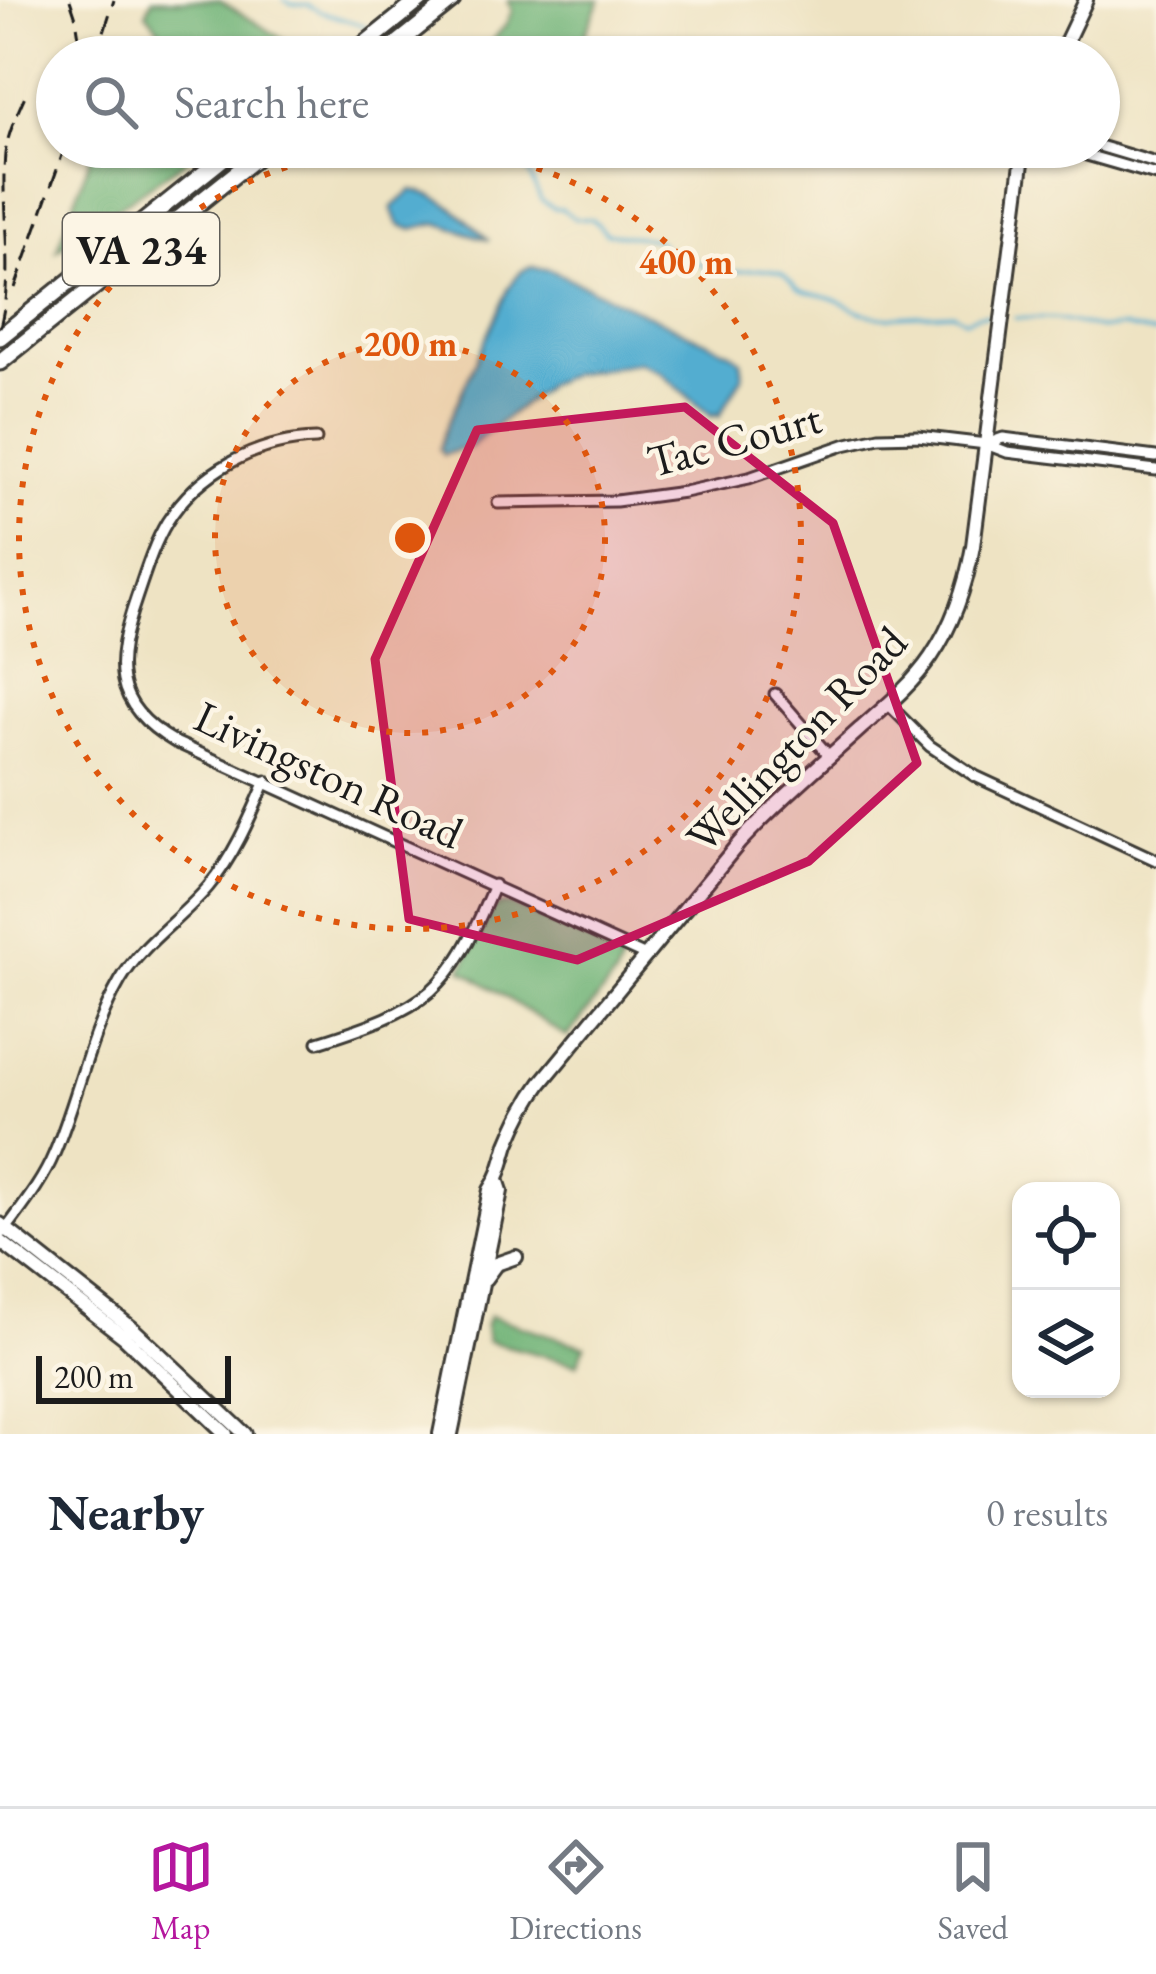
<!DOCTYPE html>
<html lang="en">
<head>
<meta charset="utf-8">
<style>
  :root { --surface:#fff; --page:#f2f2f3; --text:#1f2937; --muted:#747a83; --line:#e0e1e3; --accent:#b5179e }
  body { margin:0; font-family:"EB Garamond",serif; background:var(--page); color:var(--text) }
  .controls { position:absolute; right:36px; bottom:36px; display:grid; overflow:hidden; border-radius:24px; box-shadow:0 3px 9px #0004 }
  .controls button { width:108px; height:108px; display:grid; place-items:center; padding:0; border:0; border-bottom:3px solid var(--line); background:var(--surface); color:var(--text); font:60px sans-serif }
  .scale { position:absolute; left:36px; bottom:30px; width:195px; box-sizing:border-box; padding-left:12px; border:6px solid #1c1c1c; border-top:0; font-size:33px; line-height:42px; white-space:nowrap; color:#1c1c1c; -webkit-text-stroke:9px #fcf5e5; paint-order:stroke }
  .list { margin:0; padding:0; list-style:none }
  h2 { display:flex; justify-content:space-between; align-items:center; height:156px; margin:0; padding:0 48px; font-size:51px }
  h2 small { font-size:39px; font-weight:400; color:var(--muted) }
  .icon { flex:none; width:66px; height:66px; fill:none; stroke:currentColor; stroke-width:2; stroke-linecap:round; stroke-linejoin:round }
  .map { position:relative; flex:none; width:1156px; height:1434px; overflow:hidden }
  .search { position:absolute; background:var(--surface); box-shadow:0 3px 9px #0004; left:36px; right:36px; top:36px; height:132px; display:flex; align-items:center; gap:30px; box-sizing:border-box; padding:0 42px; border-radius:66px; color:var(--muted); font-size:45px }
  .sheet { height:372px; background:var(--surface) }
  nav { display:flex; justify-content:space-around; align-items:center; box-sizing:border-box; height:168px; border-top:3px solid var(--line); background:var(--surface); font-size:33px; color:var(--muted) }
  nav a { display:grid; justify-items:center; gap:6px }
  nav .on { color:var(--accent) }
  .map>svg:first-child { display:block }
  .forest { fill:#71b478; stroke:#46684a; stroke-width:3 }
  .water { fill:#52add0; stroke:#376476; stroke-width:3 }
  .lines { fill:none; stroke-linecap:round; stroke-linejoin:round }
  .stream { stroke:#52add0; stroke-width:3 }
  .minor-casing { stroke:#3c3a35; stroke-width:15 }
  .major-casing { stroke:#3c3a35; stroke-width:18 }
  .highway-casing { stroke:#3c3a35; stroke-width:21 }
  .minor { stroke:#fff; stroke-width:9 }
  .major { stroke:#fff; stroke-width:12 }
  .highway { stroke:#fff; stroke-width:15 }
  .rail { stroke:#1c1c1c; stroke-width:3; stroke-dasharray:18 9; stroke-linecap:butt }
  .marked { fill:#c2185b; fill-opacity:0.2; stroke:#c2185b; stroke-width:9; stroke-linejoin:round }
  .ring { fill:none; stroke:#de560d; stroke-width:6; stroke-dasharray:6 12 }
  .labels { text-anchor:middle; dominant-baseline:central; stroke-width:9; stroke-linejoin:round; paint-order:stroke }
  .shield { fill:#fcf5e5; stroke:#5f5d58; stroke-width:3 }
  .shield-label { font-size:42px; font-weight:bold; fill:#1c1c1c }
  .street-label { font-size:45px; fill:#1c1c1c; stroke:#fcf5e5 }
  .centre { fill:#de560d; stroke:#fcf5e5; stroke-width:6 }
  .ring-label { font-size:36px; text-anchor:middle; font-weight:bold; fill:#de560d; stroke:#fcf5e5; stroke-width:9; stroke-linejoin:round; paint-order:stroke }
</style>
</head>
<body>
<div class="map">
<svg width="1156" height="1434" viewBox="0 0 1156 1434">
  <rect width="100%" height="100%" fill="#fcf5e5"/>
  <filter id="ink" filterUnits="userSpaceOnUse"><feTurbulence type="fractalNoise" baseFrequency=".00833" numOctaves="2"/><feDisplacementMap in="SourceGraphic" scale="24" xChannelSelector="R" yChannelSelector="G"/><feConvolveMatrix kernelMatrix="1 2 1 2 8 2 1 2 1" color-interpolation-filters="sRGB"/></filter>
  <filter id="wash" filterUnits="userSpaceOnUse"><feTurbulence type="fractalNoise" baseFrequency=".004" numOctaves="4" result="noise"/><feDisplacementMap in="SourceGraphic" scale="48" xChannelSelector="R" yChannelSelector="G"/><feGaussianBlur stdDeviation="2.7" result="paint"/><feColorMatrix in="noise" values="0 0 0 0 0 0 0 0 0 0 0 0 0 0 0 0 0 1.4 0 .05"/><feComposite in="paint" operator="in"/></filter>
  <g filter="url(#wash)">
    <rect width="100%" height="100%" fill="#eee3c3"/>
    <path class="forest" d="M152 0H219L299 49V57H182L146 13Z
      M508 0H600L575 57H477L506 25 512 11Z
      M94 147H201V150L57 250Z
      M501 904H509L591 941 619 959 620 966 615 977 567 1037 462 969 493 908Z
      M489 1316 585 1346 577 1364 487 1341 485 1327Z"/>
    <path class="water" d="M412 190C445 195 465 218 489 240L437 223 411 229 399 225 392 208Z
      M533 267 550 270 732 353 741 360 743 375 719 417 715 414 712 417 661 373 639 362 572 374 547 385 470 447 443 455 439 449 444 431 509 288C516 277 519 269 533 267Z"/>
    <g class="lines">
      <path class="stream" d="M284 0 292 4 308 5 320 12 366 26
        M406 55 407 57
        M508 147 528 172 541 200 554 208 562 209 574 218 592 219 606 233 656 239 669 253 687 252C720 289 738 263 775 271 786 273 789 281 797 288 806 295 815 293 824 296 847 302 873 323 896 316L953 313 965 320 978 315H988
        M1015 318 1054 319 1102 329 1123 327 1156 334"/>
    </g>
  </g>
  <g filter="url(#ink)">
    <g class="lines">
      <g class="minor-casing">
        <path id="minor" d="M1099 146 1156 163
          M1059 147 1156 175
          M316 439C257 441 199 471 167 522 153 545 145 573 136 599 114 663 110 704 175 742L646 956
          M986 444 1003 438 1156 457
          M498 503 616 501 684 492 749 478 844 445 879 437 918 436 986 444 1007 452 1156 470
          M775 694 830 757
          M888 704 930 746 975 776 1156 860
          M318 1042C428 1007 449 994 494 885
          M4 1232C22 1207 42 1183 54 1154 78 1098 89 1035 120 981 142 943 180 920 208 887 234 856 250 818 266 781"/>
      </g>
      <g class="major-casing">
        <path id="major" d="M1059 57 1086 0
          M0 1224 132 1328 245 1434
          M0 1241 124 1337 226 1434
          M485 1279 496 1264 516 1257
          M440 1434 490 1190C500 1176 503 1160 508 1144 517 1122 527 1102 541 1083L739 843C777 802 819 766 860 729 885 707 912 685 931 657 954 623 966 586 973 546L1024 147
          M451 1434 501 1191 497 1179"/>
      </g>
      <g class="highway-casing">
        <path id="highway" d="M349 57 420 0
          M381 57 452 0
          M0 337 237 147
          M0 362 269 147"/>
      </g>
      <use href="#minor" class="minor"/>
      <use href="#major" class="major"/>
      <use href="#highway" class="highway"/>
      <path class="rail" d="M70 0 76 18 82 57
        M96 57 114 0
        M15 288 65 147
        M0 327C15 270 0 212 5 154 8 132 18 112 27 91"/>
    </g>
  </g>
  <path class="marked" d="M685 407 833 523 917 763 809 861 577 960 409 919 375 659 477 430Z"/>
  <circle cx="410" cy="538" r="195" fill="#de560d" fill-opacity=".12"/>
  <g class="ring">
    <circle cx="410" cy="538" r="195"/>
    <path d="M413 147A391 391 0 1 1 407 147"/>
  </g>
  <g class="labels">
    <rect class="shield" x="63" y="213" width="156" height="72" rx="9"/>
    <g class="shield-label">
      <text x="141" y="249">VA 234</text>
    </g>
    <g class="street-label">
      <text transform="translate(734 439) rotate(-15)">Tac Court</text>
      <text transform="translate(796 739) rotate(-46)">Wellington Road</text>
      <text transform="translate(329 774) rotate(25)">Livingston Road</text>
    </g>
  </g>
  <circle cx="410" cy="538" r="18" class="centre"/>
  <g class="ring-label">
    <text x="686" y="274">400 m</text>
    <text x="410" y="356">200 m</text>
  </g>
</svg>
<div class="controls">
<button><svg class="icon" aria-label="locate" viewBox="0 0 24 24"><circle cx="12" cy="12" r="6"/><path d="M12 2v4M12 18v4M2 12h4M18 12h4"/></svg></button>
<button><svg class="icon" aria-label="layers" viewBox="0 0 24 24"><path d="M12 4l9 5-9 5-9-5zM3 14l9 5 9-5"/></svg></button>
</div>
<div class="scale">200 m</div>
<div class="search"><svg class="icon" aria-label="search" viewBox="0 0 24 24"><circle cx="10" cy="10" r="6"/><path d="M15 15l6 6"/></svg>Search here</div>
</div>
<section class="sheet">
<h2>Nearby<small>0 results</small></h2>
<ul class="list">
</ul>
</section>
<nav>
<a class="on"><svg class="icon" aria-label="map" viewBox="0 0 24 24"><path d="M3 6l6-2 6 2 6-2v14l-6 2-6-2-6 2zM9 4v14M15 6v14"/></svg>Map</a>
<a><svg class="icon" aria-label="directions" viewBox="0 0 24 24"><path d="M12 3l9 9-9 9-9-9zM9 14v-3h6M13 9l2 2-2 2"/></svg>Directions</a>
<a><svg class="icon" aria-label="saved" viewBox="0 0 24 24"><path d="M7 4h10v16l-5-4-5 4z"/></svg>Saved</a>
</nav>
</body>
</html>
